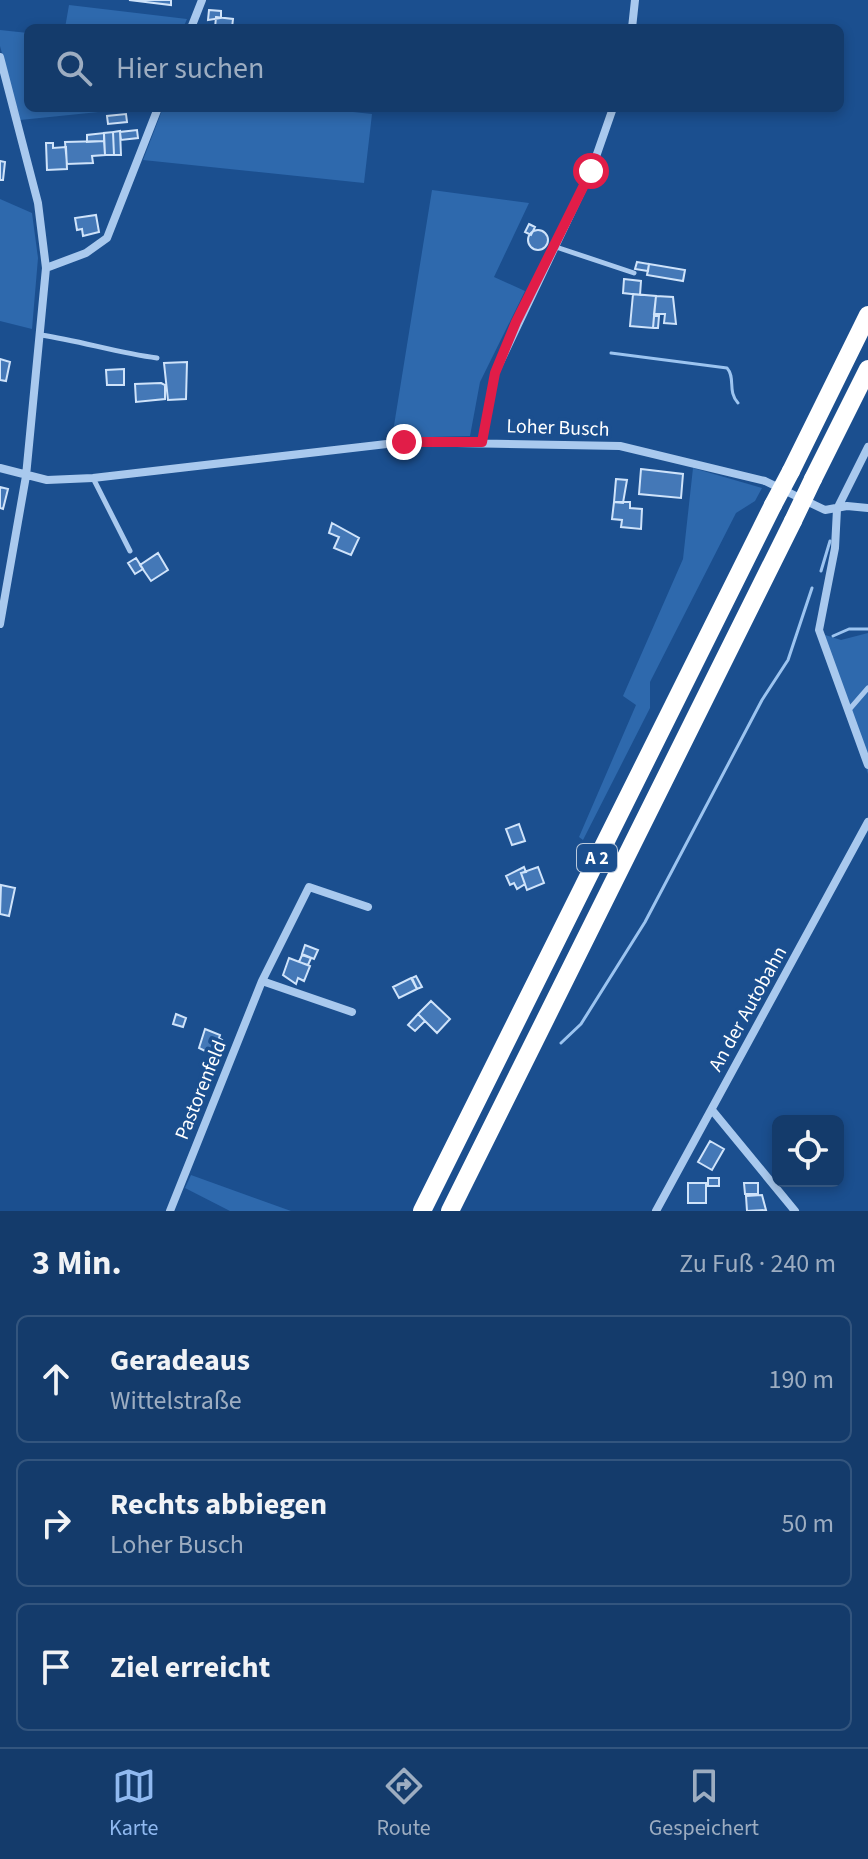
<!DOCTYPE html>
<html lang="de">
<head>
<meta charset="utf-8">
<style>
  :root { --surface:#143b6b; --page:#214673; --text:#f1f3f6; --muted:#9dadc1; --line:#33557e; --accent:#90b9f0 }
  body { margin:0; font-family:"Source Sans 3",sans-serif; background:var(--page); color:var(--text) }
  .controls { position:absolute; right:24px; bottom:24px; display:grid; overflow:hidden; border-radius:12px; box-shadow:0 4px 12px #0003 }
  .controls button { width:72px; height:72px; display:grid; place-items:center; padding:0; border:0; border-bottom:2px solid var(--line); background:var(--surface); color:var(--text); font:40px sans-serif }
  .stop { position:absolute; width:24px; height:24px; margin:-18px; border:6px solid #e11d48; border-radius:50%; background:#fff }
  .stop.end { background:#e11d48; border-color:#fff; box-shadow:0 2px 8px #0008 }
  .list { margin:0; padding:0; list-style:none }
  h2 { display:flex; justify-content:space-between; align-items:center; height:104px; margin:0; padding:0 32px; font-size:34px }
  h2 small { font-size:26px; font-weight:400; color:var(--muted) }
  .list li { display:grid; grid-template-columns:52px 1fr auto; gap:24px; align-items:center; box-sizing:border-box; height:128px; margin:0 16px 16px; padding:0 16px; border:2px solid var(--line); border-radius:12px }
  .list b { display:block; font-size:30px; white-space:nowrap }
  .list p { margin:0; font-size:26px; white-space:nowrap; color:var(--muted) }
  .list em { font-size:26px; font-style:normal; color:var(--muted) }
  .icon { flex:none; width:44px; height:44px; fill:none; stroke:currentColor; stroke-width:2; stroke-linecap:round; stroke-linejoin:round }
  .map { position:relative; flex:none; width:868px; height:1211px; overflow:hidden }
  .search { position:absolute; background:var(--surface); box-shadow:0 4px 12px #0003; left:24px; right:24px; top:24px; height:88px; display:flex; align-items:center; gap:20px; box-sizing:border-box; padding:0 28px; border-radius:12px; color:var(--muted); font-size:30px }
  .sheet { height:536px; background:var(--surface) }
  nav { display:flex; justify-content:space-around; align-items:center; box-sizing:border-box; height:112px; border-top:2px solid var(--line); background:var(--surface); font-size:22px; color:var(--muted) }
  nav a { display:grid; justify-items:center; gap:4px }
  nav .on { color:var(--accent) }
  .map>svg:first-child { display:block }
  .green { fill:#2e69ad }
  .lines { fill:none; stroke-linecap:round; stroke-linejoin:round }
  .stream { stroke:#9cc4f0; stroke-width:3 }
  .building { fill:#4478b7; stroke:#cfe3fa; stroke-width:2 }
  .lane { stroke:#a9c9ee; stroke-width:5 }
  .street { stroke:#a9c9ee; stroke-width:8 }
  .highway { stroke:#fff; stroke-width:18 }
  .highway-bridge { stroke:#fff; stroke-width:18 }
  .route { stroke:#e11d48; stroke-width:10 }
  .labels { text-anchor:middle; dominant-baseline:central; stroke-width:7; stroke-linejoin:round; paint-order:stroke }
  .shield { fill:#1b4f8f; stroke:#bbcadd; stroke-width:2 }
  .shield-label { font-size:18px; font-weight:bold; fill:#fff }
  .street-label { font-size:20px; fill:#fff; stroke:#1b4f8f }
</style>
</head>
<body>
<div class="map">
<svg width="868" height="1211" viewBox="0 0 868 1211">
  <rect width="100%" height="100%" fill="#1b4f8f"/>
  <path class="green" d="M69 5 187 19 183 28H65Z
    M0 30 28 33V108H138L20 120 0 46Z
    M163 108H316L372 114 364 183 143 160Z
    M432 190 529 203 494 277 525 291 480 382 470 436 392 438Z
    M0 199 32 213 38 258 32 329 0 321Z
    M693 468 762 488 755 501 736 513 650 682V708L583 840 579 837 636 705 623 696 683 559Z
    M868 633V774L822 634 841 640Z
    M191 1175 291 1211H230L185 1188Z"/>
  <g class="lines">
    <path class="stream" d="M611 353 727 368C736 378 727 391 738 403
      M821 571 830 541
      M833 636 849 629H868
      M561 1043 581 1024 645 922 762 700 788 660 812 588"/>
  </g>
  <path class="building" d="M129 0H171V5Z
    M209 10 221 11V18L208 20Z
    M216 17 233 19 232 28H215Z
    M126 114 127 122 108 124 107 116Z
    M137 130 138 138 121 140 120 132Z
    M120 131 121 155H114L113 132Z
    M113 132 114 155H105L104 133Z
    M104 133V141L87 142V135Z
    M104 141 105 155 92 156 93 163 67 164 65 142Z
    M46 143H53V148L66 147 67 169 47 170Z
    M0 161 5 162 3 180H0Z
    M96 215 99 232 83 236 82 229 77 230 75 218Z
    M529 224 535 227 531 235 525 232Z
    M528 240a10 10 0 1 1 20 0a10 10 0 1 1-20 0Z
    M637 262 649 264 648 271 635 269Z
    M649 264 685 270 683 281 647 275Z
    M624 279 641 281 640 295 623 293Z
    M633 294 656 296 653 328 630 326Z
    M656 296 673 297 676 324 664 323 665 314H654Z
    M654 316H659L658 328H653Z
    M0 359 10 362 6 381 0 380Z
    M187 362 186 399 168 400 164 363Z
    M124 369V385H107L106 370Z
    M161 383 165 385V399L136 402 135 384Z
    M641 469 683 474 681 498 639 494Z
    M616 479 627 480 623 503 614 502Z
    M0 487 8 489 3 509 0 508Z
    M614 502H630V508L642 509 641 529 621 527 622 520 612 519Z
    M332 523 359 538 351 555 334 548 339 537 329 533Z
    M158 553 168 570 151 581 140 565Z
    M136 558 143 569 135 574 128 563Z
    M519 824 525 841 512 845 506 829Z
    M524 867 526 872 521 873 525 884 517 889 514 883 510 885 506 876Z
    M538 867 544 883 527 890 521 873Z
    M1 885 15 888 9 916 0 914Z
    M305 945 318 950 314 959 302 954Z
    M302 955 311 958 308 965 299 962Z
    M289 958 310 966 304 981 298 978 296 984 283 975Z
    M416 976 422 987 417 989 412 978Z
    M411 978 417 989 399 998 393 987Z
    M431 1001 450 1019 437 1033 418 1014Z
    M176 1014 186 1018 183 1027 173 1024Z
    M418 1014 425 1021 415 1031 408 1025Z
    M205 1029 220 1035 219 1038 222 1040 213 1055 199 1048Z
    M710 1141 724 1149 712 1170 698 1162Z
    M708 1178H719V1186H708Z
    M688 1183H706V1203H688Z
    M744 1183H758V1194H745Z
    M762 1195 766 1210 747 1211 746 1196Z"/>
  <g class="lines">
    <path class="lane" d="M556 247 634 273
      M41 335C81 341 118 353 157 358
      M93 478 130 551
      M848 711 868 688"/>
    <path class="street" d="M191 28 202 0
      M632 28 635 0
      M0 57 38 203 46 268 26 476 0 624
      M46 268 86 253 107 238 158 108
      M482 442 495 373 591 171 613 108
      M868 447 837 509 835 548 819 630 868 765
      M0 468 47 480 93 478 404 442 620 446 765 481 825 510 847 506 868 508
      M262 981 352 1012
      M712 1110 795 1211
      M170 1211 262 981 309 887 368 907
      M656 1211 868 822"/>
    <path class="highway" d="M791 471 868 315
      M813 479 868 369
      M422 1211 773 505
      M450 1211 793 521"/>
    <path class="highway-bridge" d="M773 505 791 471
      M793 521 813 479"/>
  </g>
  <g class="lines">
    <path class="route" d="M404 442H482L495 373 516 322 591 171"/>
  </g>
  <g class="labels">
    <rect class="shield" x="577" y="844" width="40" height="28" rx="6"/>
    <g class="shield-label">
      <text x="597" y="858">A 2</text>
    </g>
    <g class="street-label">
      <text transform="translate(558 428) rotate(2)">Loher Busch</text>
      <text transform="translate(748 1009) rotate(-61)">An der Autobahn</text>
      <text transform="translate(201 1090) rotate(-68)">Pastorenfeld</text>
    </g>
  </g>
</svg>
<div class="controls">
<button><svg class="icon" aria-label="locate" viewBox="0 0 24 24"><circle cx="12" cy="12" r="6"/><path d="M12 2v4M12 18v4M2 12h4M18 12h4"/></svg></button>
</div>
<div class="stop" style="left:591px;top:171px"></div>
<div class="stop end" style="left:404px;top:442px"></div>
<div class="search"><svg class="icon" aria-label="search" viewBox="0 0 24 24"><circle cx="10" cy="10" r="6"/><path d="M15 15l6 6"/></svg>Hier suchen</div>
</div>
<section class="sheet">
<h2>3 Min.<small>Zu Fuß · 240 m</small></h2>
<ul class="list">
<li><svg class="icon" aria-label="ahead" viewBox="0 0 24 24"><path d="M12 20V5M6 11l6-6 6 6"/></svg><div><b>Geradeaus</b><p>Wittelstraße</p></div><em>190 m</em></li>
<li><svg class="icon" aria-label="right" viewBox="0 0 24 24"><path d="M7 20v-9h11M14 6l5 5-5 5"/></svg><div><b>Rechts abbiegen</b><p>Loher Busch</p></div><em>50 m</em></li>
<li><svg class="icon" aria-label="arrive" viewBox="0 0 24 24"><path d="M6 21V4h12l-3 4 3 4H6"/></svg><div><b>Ziel erreicht</b></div></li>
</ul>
</section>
<nav>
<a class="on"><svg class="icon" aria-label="map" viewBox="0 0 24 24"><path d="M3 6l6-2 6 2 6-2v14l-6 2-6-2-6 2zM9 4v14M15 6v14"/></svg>Karte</a>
<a><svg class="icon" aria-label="directions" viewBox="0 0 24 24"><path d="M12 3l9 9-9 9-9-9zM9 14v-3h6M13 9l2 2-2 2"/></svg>Route</a>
<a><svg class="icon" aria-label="saved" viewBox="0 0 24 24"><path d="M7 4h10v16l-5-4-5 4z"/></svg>Gespeichert</a>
</nav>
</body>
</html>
